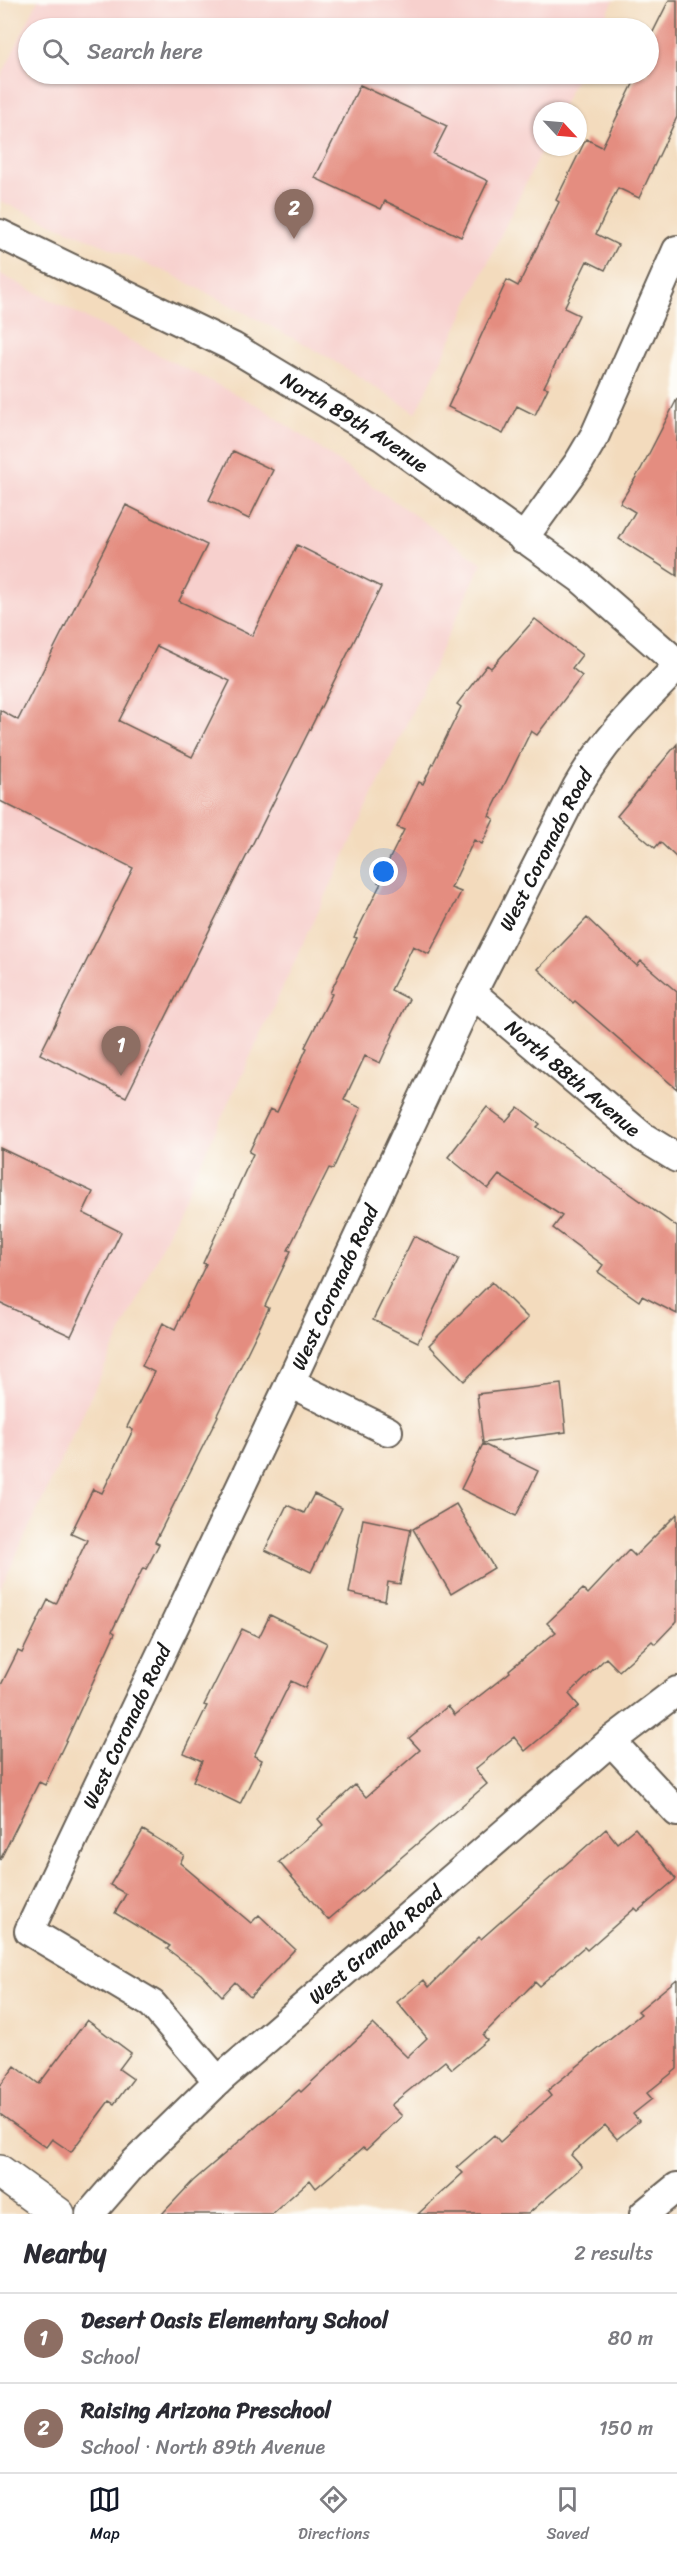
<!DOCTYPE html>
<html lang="en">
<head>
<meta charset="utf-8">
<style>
  :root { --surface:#fff; --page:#f2f2f3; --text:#2b2b33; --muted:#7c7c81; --line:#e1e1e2; --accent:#111827 }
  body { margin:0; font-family:Sriracha,sans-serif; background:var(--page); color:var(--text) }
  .compass { position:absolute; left:533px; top:102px; width:54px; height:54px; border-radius:50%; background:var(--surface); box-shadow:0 2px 4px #0004; rotate:116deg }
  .you { position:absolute; left:384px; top:872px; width:21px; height:21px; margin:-15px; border:4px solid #fff; border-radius:50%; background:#1a73e8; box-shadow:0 0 0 9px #1a73e833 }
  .badge { display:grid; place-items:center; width:39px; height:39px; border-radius:50%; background:var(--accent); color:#fff; font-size:20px; font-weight:700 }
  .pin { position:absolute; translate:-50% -50px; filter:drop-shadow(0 2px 3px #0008) }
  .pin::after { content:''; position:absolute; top:32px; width:21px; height:18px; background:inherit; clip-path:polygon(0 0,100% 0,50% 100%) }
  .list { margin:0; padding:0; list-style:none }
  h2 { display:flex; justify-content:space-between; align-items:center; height:78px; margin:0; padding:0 24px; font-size:26px }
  h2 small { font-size:20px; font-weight:400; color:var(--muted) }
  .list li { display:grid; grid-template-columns:39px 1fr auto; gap:18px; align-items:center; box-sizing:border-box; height:90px; padding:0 24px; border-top:2px solid var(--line) }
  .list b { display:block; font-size:22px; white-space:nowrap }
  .list p { margin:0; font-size:20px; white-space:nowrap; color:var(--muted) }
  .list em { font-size:20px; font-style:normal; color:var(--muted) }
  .icon { flex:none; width:33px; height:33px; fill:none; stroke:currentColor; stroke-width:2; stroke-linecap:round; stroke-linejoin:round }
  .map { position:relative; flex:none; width:677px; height:2214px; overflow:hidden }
  .search { position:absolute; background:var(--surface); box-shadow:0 2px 4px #0004; left:18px; right:18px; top:18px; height:66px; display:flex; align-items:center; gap:15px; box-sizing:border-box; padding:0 21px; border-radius:33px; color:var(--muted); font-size:22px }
  .sheet { height:258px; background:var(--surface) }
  nav { display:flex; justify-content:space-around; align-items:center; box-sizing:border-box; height:84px; border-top:2px solid var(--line); background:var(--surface); font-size:16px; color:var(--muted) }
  nav a { display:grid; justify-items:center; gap:3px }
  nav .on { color:var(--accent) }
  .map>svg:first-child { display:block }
  .built { fill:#f7d0cd }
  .building { fill:#e48d80; fill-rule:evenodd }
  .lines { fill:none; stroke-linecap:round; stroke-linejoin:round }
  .minor-casing { stroke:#675f54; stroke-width:32 }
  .tertiary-casing { stroke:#675f54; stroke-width:36 }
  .minor { stroke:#fff; stroke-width:28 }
  .tertiary { stroke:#fff; stroke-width:33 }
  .labels { text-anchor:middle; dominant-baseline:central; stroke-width:6; stroke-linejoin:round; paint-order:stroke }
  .street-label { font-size:20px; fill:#1c1c1c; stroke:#fdfcf7 }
</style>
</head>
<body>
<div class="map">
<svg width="677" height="2214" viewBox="0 0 677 2214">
  <rect width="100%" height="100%" fill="#fdfcf7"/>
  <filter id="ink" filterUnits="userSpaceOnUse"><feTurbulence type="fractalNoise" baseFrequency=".0167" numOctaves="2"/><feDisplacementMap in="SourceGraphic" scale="12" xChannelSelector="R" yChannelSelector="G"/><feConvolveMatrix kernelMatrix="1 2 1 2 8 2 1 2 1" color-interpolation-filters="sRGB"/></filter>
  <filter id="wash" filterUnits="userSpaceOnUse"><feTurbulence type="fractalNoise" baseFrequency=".008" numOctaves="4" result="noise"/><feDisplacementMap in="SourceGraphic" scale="24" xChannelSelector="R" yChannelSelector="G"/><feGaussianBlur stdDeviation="1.35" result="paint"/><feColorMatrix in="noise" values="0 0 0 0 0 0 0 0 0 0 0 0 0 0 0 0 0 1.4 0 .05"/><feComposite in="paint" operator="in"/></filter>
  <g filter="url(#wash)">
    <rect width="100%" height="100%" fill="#f3dbbd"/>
    <path class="built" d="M38 0H614L600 28H28V74H578L560 111H542L543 147 416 413 321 353 173 275 0 201V79Z
      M0 274 261 407 482 563 0 1590Z"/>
    <g id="blocks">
      <path class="building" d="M669 0H677V117L639 198 618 188 596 234 618 245 605 270 587 261 564 308 579 315 544 387 548 388 535 415 517 406 503 434 448 407 507 280 518 286 559 202 556 200 586 139 602 147 638 74H648V42Z
        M360 85 447 126 433 154 488 181 461 237 385 201 381 209 315 178Z
        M677 399V576L619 539 635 512 620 503 641 469Z
        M233 451 273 470 249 519 209 500Z
        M126 505 207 545 179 601 252 636 297 545 381 587 126 1097 40 1054 133 868 0 801V710L18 720ZM157 646 230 681 192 757 119 721Z
        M535 619 582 655 572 668 582 676 537 735 531 731 489 816 494 819 482 844 474 840 451 888 461 892 429 954 413 946 391 990 409 999 392 1034 393 1035 380 1063 365 1056 344 1100 361 1108 333 1169 329 1168 288 1250 291 1251 265 1306 269 1308 217 1415 218 1416 155 1542 159 1544 146 1569 143 1568 112 1631 115 1633 66 1741 45 1785 39 1782 0 1860V1687L18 1651 22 1653 48 1600 56 1604 87 1540 71 1533 93 1489 102 1493 133 1430 127 1427 154 1372 142 1366 163 1323 175 1329 206 1264 203 1263 253 1154 249 1152 270 1109 277 1112 307 1048 305 1047 332 994 330 993 357 938 354 937 381 883 378 882 404 830 397 827 419 782 423 784 461 707 457 704 487 665 491 668Z
        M677 744V858L660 842 655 848 617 816Z
        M587 918 637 966 641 961 677 992V1089L575 1001 573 1003 538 969Z
        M487 1107 506 1121 518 1107 540 1124 537 1127 677 1227V1314L642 1296 639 1301 598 1272 603 1265 553 1228 562 1216 499 1175 488 1189 448 1157Z
        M0 1148 93 1192 83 1213 121 1232 71 1336 0 1303Z
        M414 1236 459 1258 418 1342 373 1320Z
        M492 1282 528 1318 464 1381 429 1345Z
        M561 1384 566 1432 483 1443 477 1394Z
        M483 1444 538 1471 516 1516 461 1489Z
        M314 1494 342 1508 311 1572 265 1550 287 1505 304 1513Z
        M456 1504 494 1568 451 1594 413 1529Z
        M677 1514V1621L655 1644 652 1641 619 1671 606 1658 569 1694 579 1706 525 1751 514 1737 475 1769 487 1784 328 1920 279 1862 323 1825 318 1819 355 1785 366 1797 420 1750 409 1738 448 1706 455 1715 510 1672 509 1670 556 1632 547 1623 583 1589 588 1594 629 1550 635 1556Z
        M363 1519 411 1529 400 1584 388 1582 385 1601 349 1593Z
        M270 1615 327 1643 305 1688 291 1681 254 1756 262 1760 240 1804 193 1781 202 1761 184 1753 207 1706 204 1705 242 1629 259 1637Z
        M635 1828 676 1879 638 1911 635 1908 587 1950 584 1947 539 1986 535 1982 483 2035 487 2040 452 2069 445 2061 391 2105 402 2116 366 2150 363 2148 316 2188 310 2180 272 2214H162L193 2181 299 2090 301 2092 373 2024 407 2057 427 2038 397 2002 424 1980 429 1987 479 1937 481 1939 606 1829 617 1843Z
        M143 1830 184 1855 180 1863 251 1923 259 1915 295 1949 250 1997 235 1982 222 1996 201 1974 167 1949 170 1946 115 1913 126 1894 110 1885Z
        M677 1979V2069L647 2093 652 2099 633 2114 639 2121 617 2139 605 2125 571 2155 582 2167 528 2214H418L463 2173 457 2167 494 2135 500 2142 551 2096 547 2091 641 2014 638 2011Z
        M87 2020 131 2053 119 2069 133 2079 114 2104 109 2101 71 2152 52 2139 46 2147 0 2114V2086L15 2066 39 2084Z"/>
    </g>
  </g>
  <g filter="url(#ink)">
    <use href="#blocks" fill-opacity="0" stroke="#675f54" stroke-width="1.5"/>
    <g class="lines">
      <g class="minor-casing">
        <g id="minor">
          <path id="s1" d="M0 234 233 347 383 437 580 578 677 663"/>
          <path d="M523 539 579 462 595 435 677 250"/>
          <path id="s2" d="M472 993 643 1137 677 1158"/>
          <path d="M290 1383 388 1431"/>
          <path d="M611 1741 677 1812"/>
          <path id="s3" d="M218 2081 152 2004 29 1931 290 1383 472 993 577 787C604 740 640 705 677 667"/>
          <path id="s4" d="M90 2214 135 2162 218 2081 611 1741 677 1691"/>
          <path d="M644 2214 677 2187"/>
        </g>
      </g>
      <g class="tertiary-casing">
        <path id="tertiary" d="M0 2172 58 2214"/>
      </g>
      <use href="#minor" class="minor"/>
      <use href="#tertiary" class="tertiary"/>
    </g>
  </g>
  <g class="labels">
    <g class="street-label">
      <text stroke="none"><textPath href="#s1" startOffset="402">North 89th Avenue</textPath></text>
      <text stroke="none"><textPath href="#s3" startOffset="1443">West Coronado Road</textPath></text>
      <text stroke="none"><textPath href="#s2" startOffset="132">North 88th Avenue</textPath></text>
      <text stroke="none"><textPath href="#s3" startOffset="957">West Coronado Road</textPath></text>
      <text stroke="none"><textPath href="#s3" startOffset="471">West Coronado Road</textPath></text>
      <text stroke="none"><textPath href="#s4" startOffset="393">West Granada Road</textPath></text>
    </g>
  </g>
</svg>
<svg class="compass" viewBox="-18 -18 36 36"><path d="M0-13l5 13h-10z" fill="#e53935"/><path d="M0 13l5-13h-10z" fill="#7c7c81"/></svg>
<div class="you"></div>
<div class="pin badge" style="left:121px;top:1076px;background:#8d6e63">1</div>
<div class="pin badge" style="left:294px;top:239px;background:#8d6e63">2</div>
<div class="search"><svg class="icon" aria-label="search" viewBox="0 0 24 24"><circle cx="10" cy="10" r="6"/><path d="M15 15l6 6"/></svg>Search here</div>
</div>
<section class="sheet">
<h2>Nearby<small>2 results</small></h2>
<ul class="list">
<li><span class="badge" style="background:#8d6e63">1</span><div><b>Desert Oasis Elementary School</b><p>School</p></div><em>80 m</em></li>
<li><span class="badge" style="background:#8d6e63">2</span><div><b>Raising Arizona Preschool</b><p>School · North 89th Avenue</p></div><em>150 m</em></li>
</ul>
</section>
<nav>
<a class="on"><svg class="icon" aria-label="map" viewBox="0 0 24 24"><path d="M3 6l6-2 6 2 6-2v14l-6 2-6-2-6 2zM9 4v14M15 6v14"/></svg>Map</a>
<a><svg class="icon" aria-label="directions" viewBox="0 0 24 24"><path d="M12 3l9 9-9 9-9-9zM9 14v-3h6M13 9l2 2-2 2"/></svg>Directions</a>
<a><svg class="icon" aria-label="saved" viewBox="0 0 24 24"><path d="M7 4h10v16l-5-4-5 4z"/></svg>Saved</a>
</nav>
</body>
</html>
